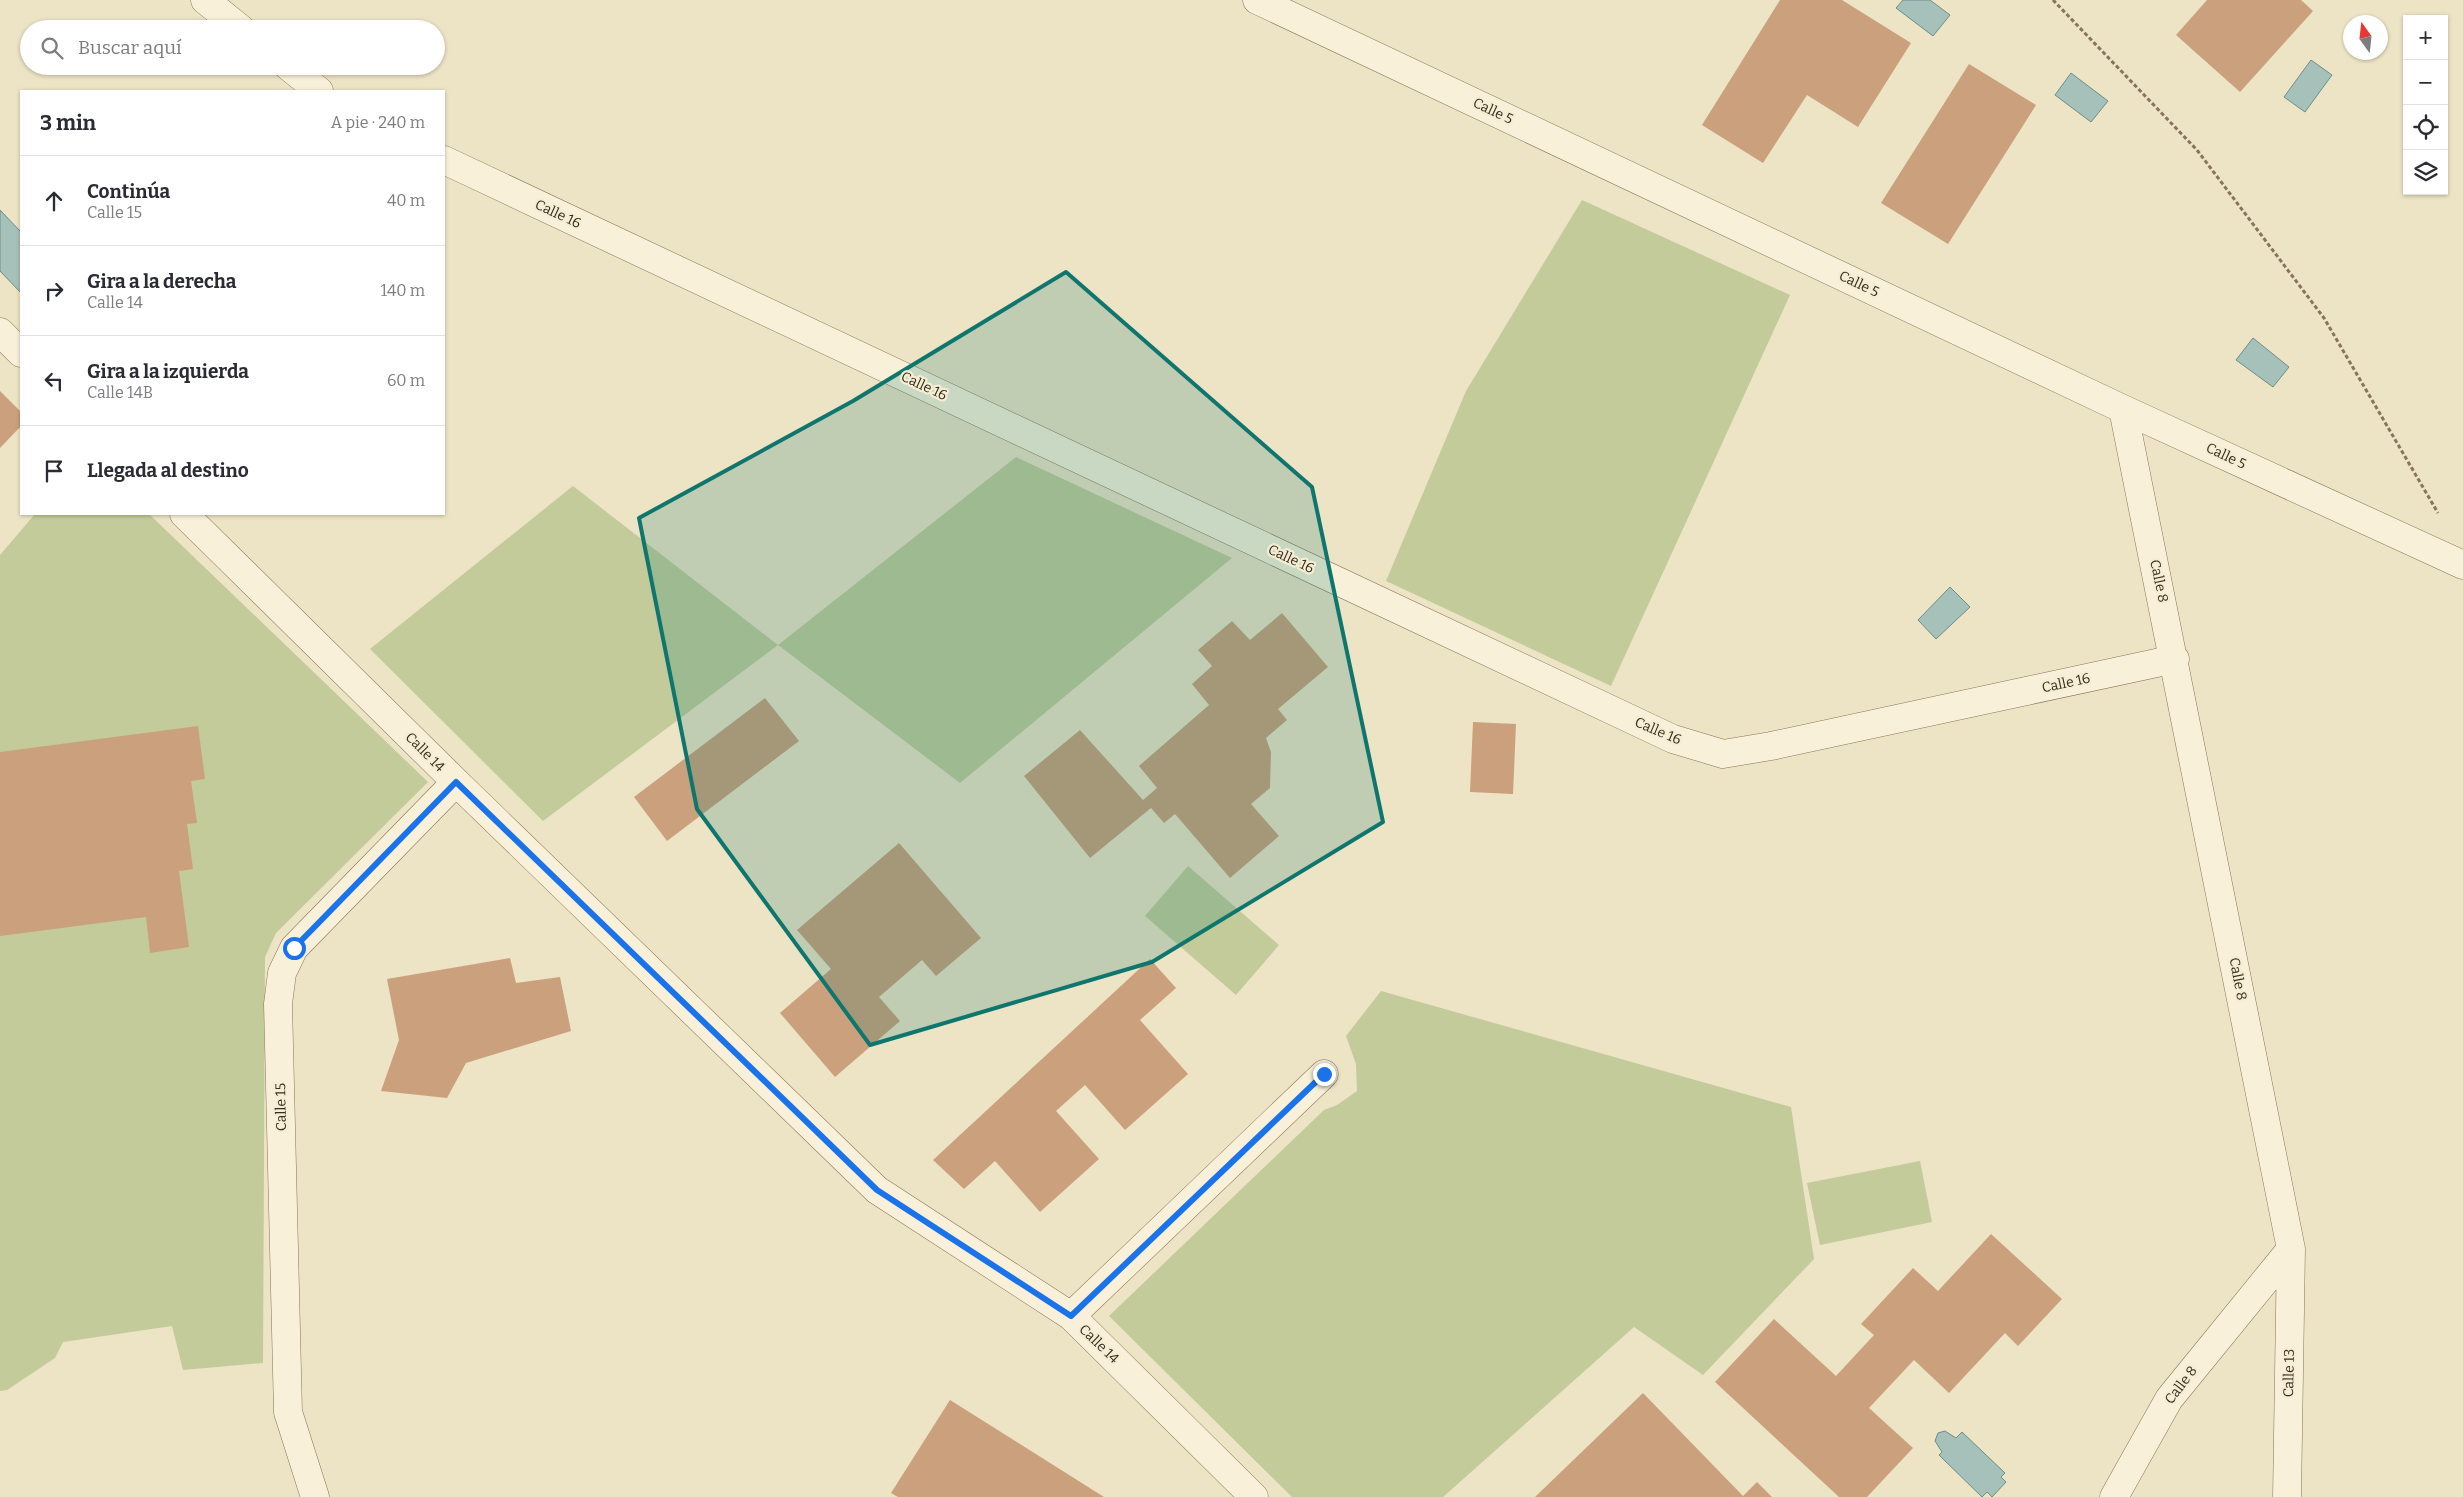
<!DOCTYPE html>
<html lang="es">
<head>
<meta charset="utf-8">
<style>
  :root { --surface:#fff; --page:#f2f2f3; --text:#2b2b33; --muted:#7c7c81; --line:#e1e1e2 }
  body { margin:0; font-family:Bitter,serif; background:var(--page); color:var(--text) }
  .controls { position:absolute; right:15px; top:15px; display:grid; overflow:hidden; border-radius:0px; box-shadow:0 1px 4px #0004 }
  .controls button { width:45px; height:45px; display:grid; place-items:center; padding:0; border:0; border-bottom:1px solid var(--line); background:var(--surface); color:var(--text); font:25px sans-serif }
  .compass { position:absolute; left:2343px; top:15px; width:45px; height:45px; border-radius:50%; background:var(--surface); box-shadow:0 1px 4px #0004; rotate:345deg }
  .stop { position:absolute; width:15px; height:15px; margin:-11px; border:4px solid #1a73e8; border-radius:50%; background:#fff }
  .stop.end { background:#1a73e8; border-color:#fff; box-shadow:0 1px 5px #0008 }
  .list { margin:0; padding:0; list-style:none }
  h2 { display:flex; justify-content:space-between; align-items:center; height:65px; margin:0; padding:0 20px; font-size:21px }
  h2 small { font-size:16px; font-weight:400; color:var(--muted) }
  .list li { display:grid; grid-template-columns:32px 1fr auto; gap:15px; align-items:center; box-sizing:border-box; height:90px; padding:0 20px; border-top:1px solid var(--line) }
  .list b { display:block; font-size:19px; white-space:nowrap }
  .list p { margin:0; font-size:16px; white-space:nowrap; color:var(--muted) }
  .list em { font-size:16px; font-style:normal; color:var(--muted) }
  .icon { flex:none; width:28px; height:28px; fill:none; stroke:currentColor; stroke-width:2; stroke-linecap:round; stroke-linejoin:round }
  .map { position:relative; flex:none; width:2463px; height:1497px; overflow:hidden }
  .search { position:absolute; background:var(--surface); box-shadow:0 1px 4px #0004; left:20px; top:20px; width:425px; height:55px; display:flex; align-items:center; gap:12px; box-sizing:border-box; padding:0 18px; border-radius:28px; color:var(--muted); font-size:19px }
  .panel { position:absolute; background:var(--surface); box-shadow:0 1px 4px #0004; left:20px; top:90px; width:425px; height:425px; border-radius:0px }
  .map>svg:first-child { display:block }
  .green { fill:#c2cb99 }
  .water { fill:#a6c0ba; stroke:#6d8e88 }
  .building { fill:#caa17c }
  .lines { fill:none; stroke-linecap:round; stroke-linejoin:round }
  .minor-casing { stroke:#87755b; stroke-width:29 }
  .path { stroke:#87755b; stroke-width:3; stroke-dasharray:4 2.5; stroke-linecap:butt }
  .minor { stroke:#f8f0d8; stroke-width:28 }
  .route { stroke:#1a73e8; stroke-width:6 }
  .marked { fill:#0f766e; fill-opacity:0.2; stroke:#0f766e; stroke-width:4; stroke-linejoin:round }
  .labels { text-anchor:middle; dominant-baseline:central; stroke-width:4.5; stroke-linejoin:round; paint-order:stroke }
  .street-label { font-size:14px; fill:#382c1f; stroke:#f5edd4 }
</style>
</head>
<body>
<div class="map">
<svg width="2463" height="1497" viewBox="0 0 2463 1497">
  <rect width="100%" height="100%" fill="#ede3c5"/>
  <path class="green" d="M1582 200 1790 295 1611 686 1386 581 1466 391Z
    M1016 457 1232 558 960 783 778 645 543 821 370 649 573 486 778 645Z
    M35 514H149L428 782 276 933 265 957 263 1363 183 1370 172 1326 63 1342 55 1358 7 1390 0 1391V555Z
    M1188 866 1279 945 1236 995 1145 916Z
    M1381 991 1791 1107 1814 1259 1703 1375 1634 1327 1443 1497H1292L1109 1316 1324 1110 1337 1105 1357 1091 1356 1064 1346 1036Z
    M1920 1161 1932 1222 1820 1245 1807 1183Z"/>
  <path class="water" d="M1903 0H1930L1950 15 1933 36 1896 8Z
    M2311 60 2332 75 2305 112 2284 97Z
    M2071 73 2108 101 2091 122 2055 95Z
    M0 210 21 232V293L0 271Z
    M2253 338 2289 367 2273 387 2236 360Z
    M1950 587 1970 607 1936 639 1918 620Z
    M1945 1431 1956 1438 1962 1432 2005 1473 2001 1477 2006 1482 1992 1497 1987 1492 1982 1497 1939 1455 1942 1452 1935 1441 1938 1433Z"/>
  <path class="building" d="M1780 0H1842L1911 43 1858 127 1807 95 1763 163 1702 125Z
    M2207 0H2301L2313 11 2240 92 2176 35Z
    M1969 64 2036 105 1948 244 1881 203Z
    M0 391 21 412V426L0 448Z
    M1282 613 1328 667 1278 709 1287 720 1266 738 1271 752 1270 788 1251 804 1279 836 1230 878 1175 814 1164 823 1151 808 1090 858 1024 776 1080 730 1143 800 1157 788 1139 766 1209 705 1192 684 1212 666 1198 650 1232 621 1250 640Z
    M765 698 799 741 667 841 634 797Z
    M1473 722 1516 724 1513 794 1470 792Z
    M198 726 205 779 191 781 197 823 187 824 193 869 179 871 189 947 150 953 146 917 0 936V752Z
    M899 843 981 938 936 976 922 960 879 997 900 1021 835 1077 780 1013 831 969 797 930Z
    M510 958 516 983 560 977 571 1031 466 1063 447 1098 381 1091 399 1040 387 979Z
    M1150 959 1176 988 1140 1020 1188 1074 1125 1130 1085 1085 1056 1111 1099 1159 1040 1212 995 1161 964 1189 933 1160Z
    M1991 1234 2062 1299 2018 1346 2005 1333 1949 1393 1914 1360 1869 1408 1913 1448 1867 1497H1839L1715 1382 1774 1319 1836 1376 1874 1335 1861 1324 1913 1268 1938 1291Z
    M1643 1393 1743 1496 1757 1482 1772 1497H1535Z
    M950 1400 1104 1497H898L891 1493Z"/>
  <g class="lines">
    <g class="minor-casing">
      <path id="minor" d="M205 0 241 29
        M1257 0 2123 409 2463 565
        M288 66 319 91
        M444 160 1673 739 1723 754 1771 746 2175 659
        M0 332 21 353
        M184 514 456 782 877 1190 1071 1316 1254 1497
        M1071 1316 1324 1074
        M315 1497 288 1412 278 1004 282 973 294 948 456 782
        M2114 1497 2169 1399 2291 1249 2123 409
        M2287 1497 2291 1249"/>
    </g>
    <path class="path" d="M2053 0 2197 150 2324 318 2438 513"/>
    <use href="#minor" class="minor"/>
  </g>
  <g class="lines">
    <path class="route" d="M294 948 456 782 877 1190 1071 1316 1324 1074"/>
  </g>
  <path class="marked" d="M1066 272 1312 487 1383 822 1152 962 870 1045 697 809 639 518 853 401Z"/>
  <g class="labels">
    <g class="street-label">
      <text transform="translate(1493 111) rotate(25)">Calle 5</text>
      <text transform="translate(558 214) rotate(25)">Calle 16</text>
      <text transform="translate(1859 284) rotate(25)">Calle 5</text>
      <text transform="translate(924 386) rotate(25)">Calle 16</text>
      <text transform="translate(2226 456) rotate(25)">Calle 5</text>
      <text transform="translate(1291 559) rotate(25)">Calle 16</text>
      <text transform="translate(2159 581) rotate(78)">Calle 8</text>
      <text transform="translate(2066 683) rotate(-12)">Calle 16</text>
      <text transform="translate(1658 731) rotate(23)">Calle 16</text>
      <text transform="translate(425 752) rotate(45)">Calle 14</text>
      <text transform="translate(2238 979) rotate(79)">Calle 8</text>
      <text transform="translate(281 1107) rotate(-91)">Calle 15</text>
      <text transform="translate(1099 1344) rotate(44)">Calle 14</text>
      <text transform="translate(2289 1373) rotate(-89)">Calle 13</text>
      <text transform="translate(2181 1385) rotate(-53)">Calle 8</text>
    </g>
  </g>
</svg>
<div class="controls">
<button>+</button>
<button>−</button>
<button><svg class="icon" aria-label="locate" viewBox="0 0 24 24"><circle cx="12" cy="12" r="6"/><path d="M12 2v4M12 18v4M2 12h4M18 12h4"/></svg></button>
<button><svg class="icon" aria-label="layers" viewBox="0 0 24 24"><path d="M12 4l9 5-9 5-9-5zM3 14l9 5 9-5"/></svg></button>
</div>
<svg class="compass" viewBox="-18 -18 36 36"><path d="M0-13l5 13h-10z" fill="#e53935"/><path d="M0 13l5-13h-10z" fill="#7c7c81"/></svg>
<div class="stop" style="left:294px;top:948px"></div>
<div class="stop end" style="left:1324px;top:1074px"></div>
<div class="search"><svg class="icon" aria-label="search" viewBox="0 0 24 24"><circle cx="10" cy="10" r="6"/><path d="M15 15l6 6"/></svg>Buscar aquí</div>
<section class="panel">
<h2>3 min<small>A pie · 240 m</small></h2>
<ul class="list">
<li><svg class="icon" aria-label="ahead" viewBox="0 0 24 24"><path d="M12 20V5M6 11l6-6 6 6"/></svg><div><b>Continúa</b><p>Calle 15</p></div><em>40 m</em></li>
<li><svg class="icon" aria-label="right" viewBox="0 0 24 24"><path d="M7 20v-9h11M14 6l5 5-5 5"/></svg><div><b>Gira a la derecha</b><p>Calle 14</p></div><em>140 m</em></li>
<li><svg class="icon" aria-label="left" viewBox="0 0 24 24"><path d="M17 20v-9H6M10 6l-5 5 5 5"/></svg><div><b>Gira a la izquierda</b><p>Calle 14B</p></div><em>60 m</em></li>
<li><svg class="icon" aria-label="arrive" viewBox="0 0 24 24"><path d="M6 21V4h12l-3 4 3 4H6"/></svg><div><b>Llegada al destino</b></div></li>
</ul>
</section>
</div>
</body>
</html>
